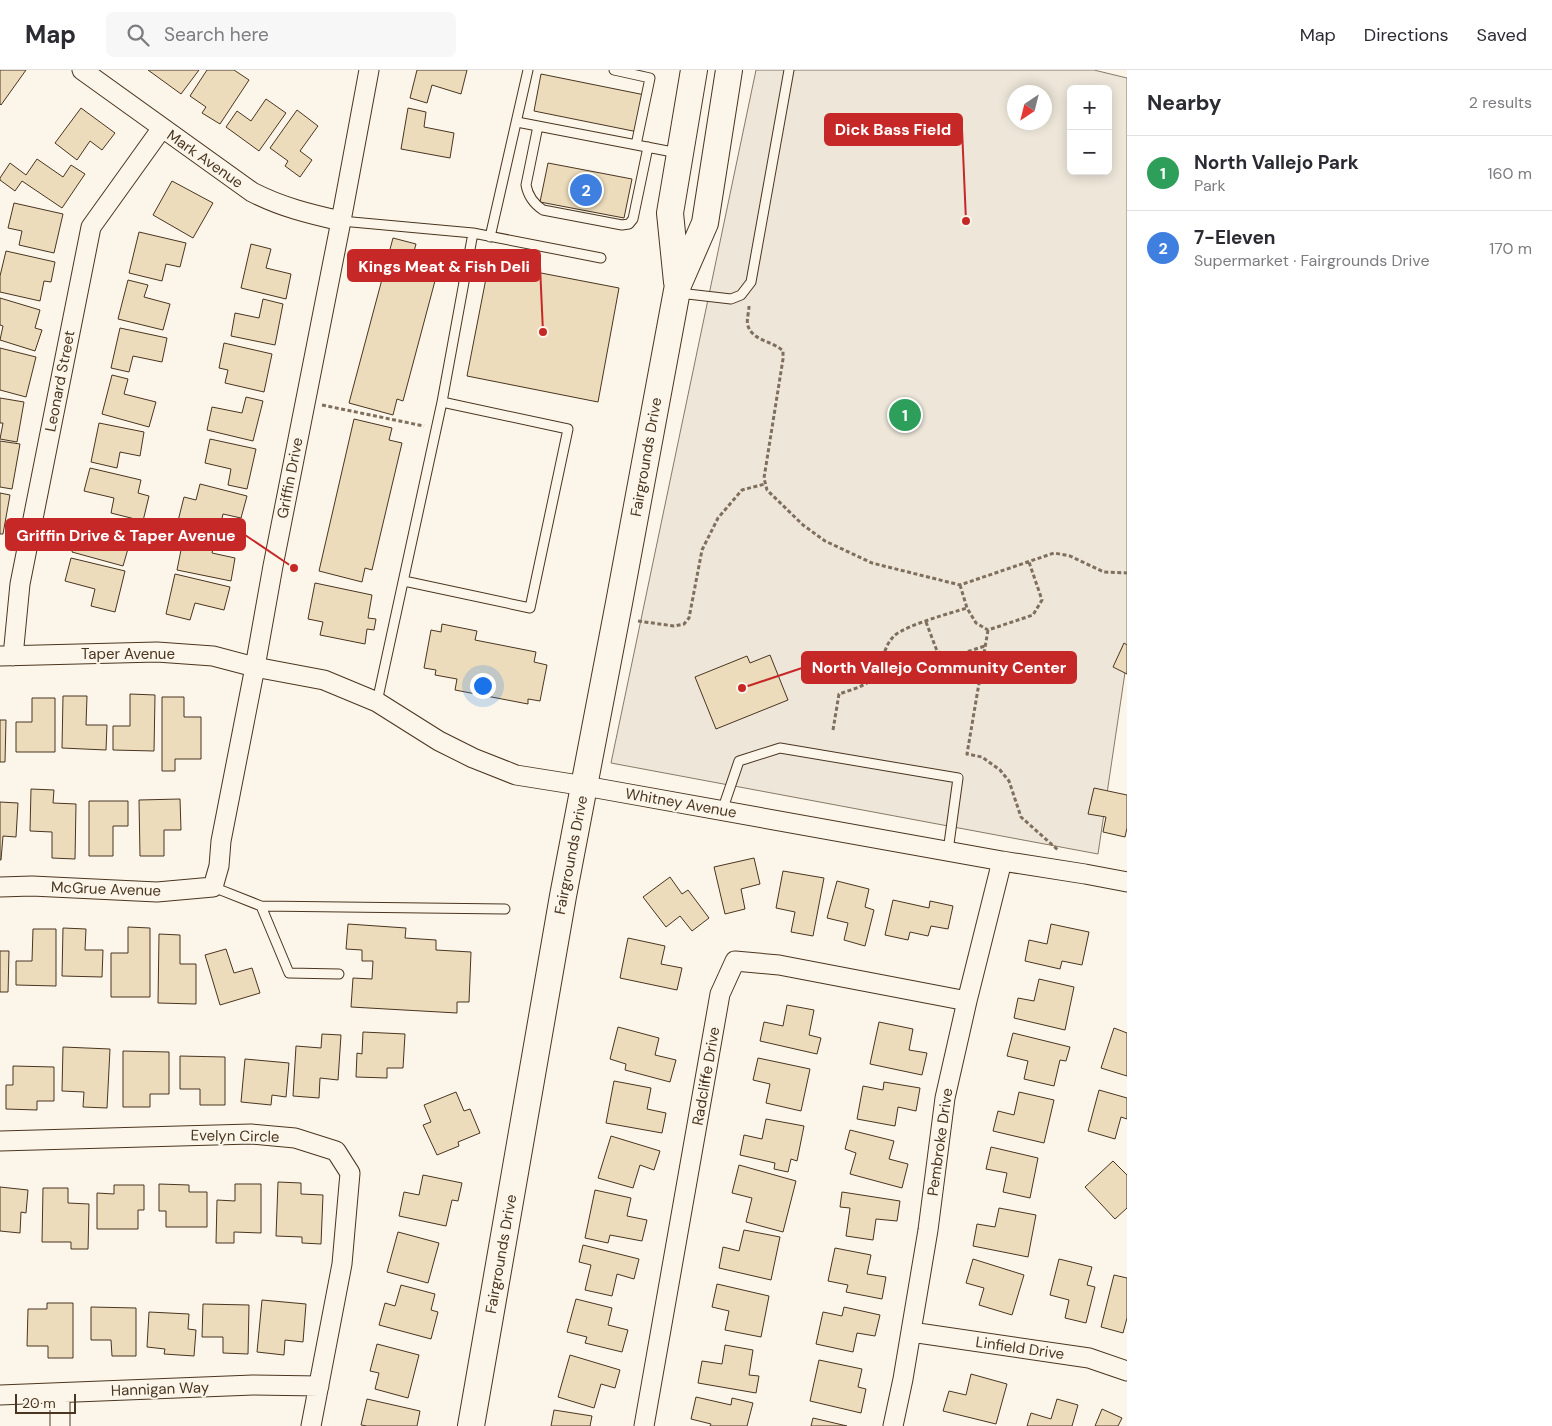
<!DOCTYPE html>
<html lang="en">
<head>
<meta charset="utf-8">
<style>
  :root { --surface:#fff; --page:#f7f7f7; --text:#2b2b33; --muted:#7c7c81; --line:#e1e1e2; --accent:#db2777 }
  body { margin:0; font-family:"DM Sans",sans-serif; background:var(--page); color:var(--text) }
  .controls { position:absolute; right:15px; top:15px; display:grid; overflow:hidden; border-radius:8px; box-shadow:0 2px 12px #0003 }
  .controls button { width:45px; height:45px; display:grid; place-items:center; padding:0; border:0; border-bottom:1px solid var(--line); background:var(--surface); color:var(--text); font:25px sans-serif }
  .compass { position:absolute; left:1007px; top:15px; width:45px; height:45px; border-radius:50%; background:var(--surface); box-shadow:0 2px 12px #0003; rotate:215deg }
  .scale { position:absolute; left:15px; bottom:12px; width:61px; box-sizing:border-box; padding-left:5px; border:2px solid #4a3520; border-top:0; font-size:14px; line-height:18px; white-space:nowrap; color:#4a3520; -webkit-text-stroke:4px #fbf6e9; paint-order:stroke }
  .you { position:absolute; left:482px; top:615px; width:18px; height:18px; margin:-12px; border:4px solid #fff; border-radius:50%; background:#1a73e8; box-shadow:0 0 0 8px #1a73e833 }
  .badge { display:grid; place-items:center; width:32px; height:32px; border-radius:50%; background:var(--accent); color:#fff; font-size:16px; font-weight:700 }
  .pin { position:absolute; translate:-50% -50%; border:2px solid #fff; box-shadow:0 1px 5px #0006 }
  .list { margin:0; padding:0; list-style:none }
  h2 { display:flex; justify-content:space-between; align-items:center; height:65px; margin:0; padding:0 20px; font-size:21px }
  h2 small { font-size:16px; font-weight:400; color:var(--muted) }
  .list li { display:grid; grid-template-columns:32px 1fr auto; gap:15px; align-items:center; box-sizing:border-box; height:75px; padding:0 20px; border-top:1px solid var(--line) }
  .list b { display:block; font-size:19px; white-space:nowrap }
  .list p { margin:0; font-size:16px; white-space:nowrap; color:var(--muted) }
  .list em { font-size:16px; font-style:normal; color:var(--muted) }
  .icon { flex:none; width:28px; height:28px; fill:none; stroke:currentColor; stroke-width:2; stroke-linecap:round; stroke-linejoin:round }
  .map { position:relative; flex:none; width:1127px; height:1356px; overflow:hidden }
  header { display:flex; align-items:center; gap:30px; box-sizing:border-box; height:70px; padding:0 25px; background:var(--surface); border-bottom:1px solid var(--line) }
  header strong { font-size:24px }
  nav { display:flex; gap:28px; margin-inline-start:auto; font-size:18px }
  .search { width:350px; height:45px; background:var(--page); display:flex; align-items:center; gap:12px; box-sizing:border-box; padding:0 18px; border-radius:8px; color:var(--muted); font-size:19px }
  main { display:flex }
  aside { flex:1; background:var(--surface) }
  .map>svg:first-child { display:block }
  .green { fill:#ede6d9; stroke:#887966; fill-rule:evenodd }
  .building { fill:#ecdcbc; stroke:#4a3520 }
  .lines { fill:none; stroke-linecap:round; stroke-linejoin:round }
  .lane-casing { stroke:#4a3520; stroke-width:11 }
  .street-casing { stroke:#4a3520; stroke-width:21 }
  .secondary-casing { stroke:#4a3520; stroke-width:28 }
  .path { stroke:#7f6f5c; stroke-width:3; stroke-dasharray:4 2.5; stroke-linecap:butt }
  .lane { stroke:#fbf6e9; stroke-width:9 }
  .street { stroke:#fbf6e9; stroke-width:19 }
  .secondary { stroke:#fbf6e9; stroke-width:26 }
  .labels { text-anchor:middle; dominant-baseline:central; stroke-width:4; stroke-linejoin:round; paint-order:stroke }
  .street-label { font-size:15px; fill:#4a3520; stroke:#fbf6e9 }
  .leader { fill:none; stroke:#c62828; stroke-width:2 }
  .callout-dot { fill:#c62828; stroke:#fbf6e9; stroke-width:2 }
  .callout { fill:#c62828; stroke:#c62828; stroke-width:2 }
  .callout-label { font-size:16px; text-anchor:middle; font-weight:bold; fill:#fff }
</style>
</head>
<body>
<header>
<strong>Map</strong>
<div class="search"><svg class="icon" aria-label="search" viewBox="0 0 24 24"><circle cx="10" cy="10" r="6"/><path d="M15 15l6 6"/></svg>Search here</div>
<nav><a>Map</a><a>Directions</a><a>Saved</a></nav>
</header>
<main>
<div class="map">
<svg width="1127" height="1356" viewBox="0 0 1127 1356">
  <rect width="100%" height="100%" fill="#fbf6e9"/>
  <path class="green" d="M756 0H1094L1127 8V589L1098 784 611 693ZM1071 19H1108V101H1071ZM1014 22H1044V52H1014Z"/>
  <path class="building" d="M0 0H26L1 35 0 34Z
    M148 0H199L181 24Z
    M207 0H234L249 10 220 54 202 43 206 37 190 26Z
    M417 0H467L461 24 432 15 427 33 410 28Z
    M541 4 645 25 638 62 534 41Z
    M266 29 286 43 259 81 226 57 237 41 251 51Z
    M81 38 115 63 102 80 90 71 77 90 55 73Z
    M408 38 426 42 424 57 454 63 450 88 401 79Z
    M297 40 318 56 300 81 312 90 300 107 285 96 288 91 270 78Z
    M37 89 63 107 71 95 85 104 62 138 22 111 15 121 0 110V108L10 93 26 105Z
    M548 93 632 109 624 148 540 132Z
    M172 111 213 133 193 168 153 145Z
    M14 133 63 144 54 183 19 175 22 161 8 158Z
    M139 162 186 173 180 197 166 194 162 211 129 203Z
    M393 168 416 174 413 185 440 192 403 331 397 329 393 345 349 333Z
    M251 174 271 179 266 198 291 204 286 229 241 218Z
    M6 181 55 192 51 212 44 211 40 231 0 222V206Z
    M489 193 619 218 598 332 467 306Z
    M128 210 148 215 144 227 170 234 163 260 118 249Z
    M0 228 40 240 35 258 42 260 35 281 0 270 3 256 0 255Z
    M263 229 283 234 275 275 231 266 235 243 259 248Z
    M120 258 167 268 162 292 133 286 129 302 111 298Z
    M224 273 272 284 264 322 225 313 228 300 219 298Z
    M0 278 36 287 26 327 0 320Z
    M112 305 128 309 124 324 156 332 149 357 102 344Z
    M246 327 263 331 253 371 207 360 212 337 242 343Z
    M0 328 24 332 17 372 0 369 3 353H0Z
    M354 349 392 358 389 370 402 373 372 500 365 498 362 512 319 501Z
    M99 353 144 362 140 386 120 382 117 398 91 392Z
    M210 369 256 379 247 419 228 415 231 399 205 393Z
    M0 371 20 374 12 419 0 417Z
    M90 398 141 410 138 423 149 426 143 451 111 443 114 428 84 421Z
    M200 414 247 426 241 448 223 444 219 462 178 451 184 427 196 430Z
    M0 423 10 425 3 464H0Z
    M103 449 134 458 123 496 72 482 77 461 98 467Z
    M185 460 216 467 212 483 235 488 231 511 177 500Z
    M71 488 125 501 115 542 91 536 95 519 65 511Z
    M175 504 230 517 224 540 195 533 190 550 166 544Z
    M315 513 372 525 368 548 376 549 374 560 367 559 365 574 320 565 323 552 308 549Z
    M442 554 477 561 475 570 536 582 534 592 547 595 540 631 528 629V634L455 620 457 609 435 605 436 600 424 598 431 560 441 562Z
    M1124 573 1127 575V604L1113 597Z
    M770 585 788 630 716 659 695 607 747 586 750 593Z
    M130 624 155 625 154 681 113 680V656H130Z
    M63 626H87L86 655H107L106 680 62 678Z
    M162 627H184V647H201V689H175V701H162Z
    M32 628H55V682H16V652H32Z
    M0 650H6L5 692H0Z
    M1094 718 1127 725V758L1125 767 1103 762 1106 747 1088 744Z
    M31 719 54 720 53 733 76 734 75 789 52 788V762L30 761Z
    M180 729 181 760H164V786H140L139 730Z
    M89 731H128V756H113V786H89Z
    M0 732 18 733 16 767 3 766 1 790H0Z
    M754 788 760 814 741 819 745 839 725 844 714 797Z
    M783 801 824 808 813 866 791 862 795 842 776 838Z
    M670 807 682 824 688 820 709 848 692 861 680 846 666 857 643 827Z
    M837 811 869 819 865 837 874 840 865 876 844 870 848 853 827 848Z
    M893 830 929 838 930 831 953 836 948 859 931 856 928 866 910 862 908 870 885 865Z
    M348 854 406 858 405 868 436 870V880L471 882 469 932H457V943L351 937 353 908 372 909 373 891H362V880L346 879Z
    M1051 854 1089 862 1082 895 1062 891 1060 899 1025 891 1029 870 1047 874Z
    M128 857 150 858V927H111V883H128Z
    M63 858 86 859 85 880H103L102 907 62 906Z
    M33 859H56V916L16 915V891H32Z
    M159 864 180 865V894H196V934L158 933Z
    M628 868 665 876 661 894 682 898 677 920 620 908Z
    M226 879 234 903 252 898 260 923 220 935 205 885Z
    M0 881H9L8 922H0Z
    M1039 909 1074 917 1065 960 1014 948 1018 928 1034 931Z
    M787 935 814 940 809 965 821 968 817 984 760 971 764 952 783 956Z
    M879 952 913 959 909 980 927 983 922 1005 870 994Z
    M618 957 659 968 655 985 676 990 670 1012 625 1000 626 994 610 989Z
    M1114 958 1127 963V1006L1101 998Z
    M363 962 405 964 403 998H387V1008L356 1007 357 983 362 984Z
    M1013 963 1070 977 1066 991 1060 990 1054 1016 1024 1009 1028 991 1007 986Z
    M322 964 341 965 338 1010 320 1008 319 1028 293 1026 296 976 321 978Z
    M63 977 110 979 107 1038 83 1037 84 1022 62 1021Z
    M123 981 169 982V1024H150V1037H123Z
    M180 986 225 987V1035H200V1019H180Z
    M758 988 810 999 801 1041 766 1033 770 1014 753 1010Z
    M245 989 289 993 286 1027 272 1025 271 1035 241 1032Z
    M13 996 54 997V1031H37V1040L6 1039V1015H13Z
    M614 1011 651 1018 647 1039 666 1043 662 1063 606 1053Z
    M884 1012 920 1018 916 1041 898 1037 895 1056 857 1049 863 1016 883 1020Z
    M1099 1020 1127 1028V1049L1121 1047 1115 1069 1088 1061Z
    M456 1022 464 1041 470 1039 480 1063 458 1072 459 1076 437 1085 423 1055 431 1052 424 1035Z
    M1019 1022 1054 1030 1044 1073 993 1061 998 1041 1014 1045Z
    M766 1049 804 1056 797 1091 791 1089 788 1102 774 1099 775 1093 740 1085 744 1065 762 1069Z
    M850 1060 894 1071 889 1089 908 1094 902 1118 850 1104 856 1083 845 1079Z
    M611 1066 660 1081 654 1100 640 1095 633 1118 598 1108Z
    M991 1077 1038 1088 1030 1128 1003 1122 1007 1103 986 1099Z
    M1113 1091 1127 1105V1138L1115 1149 1085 1117Z
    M739 1095 796 1111 783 1162 746 1152 752 1128 732 1123Z
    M423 1105 462 1113 458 1131 452 1130 446 1156 399 1146 404 1122 419 1125Z
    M278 1112 301 1113V1124L323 1125 321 1174 302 1173V1167L276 1166Z
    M159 1114 189 1115V1122H207V1157H166V1141H159Z
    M235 1114H261V1163L234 1162V1173H216L217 1130 235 1131Z
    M114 1115H144V1140H138V1159H97V1123L114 1124Z
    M0 1117 28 1120 26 1143 21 1142 20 1163 0 1161Z
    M43 1118H68V1133L89 1134 88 1179H71V1172H42Z
    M595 1120 631 1128 627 1146 647 1150 642 1171 610 1165 608 1173 585 1168Z
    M842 1122 900 1131 897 1151 876 1149 873 1170 846 1166 850 1138 840 1137Z
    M999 1138 1036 1145 1028 1187 973 1176 977 1154 995 1157Z
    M744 1160 780 1167 771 1210 719 1198 723 1177 739 1181Z
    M398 1162 439 1173 428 1213 387 1202Z
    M583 1175 639 1189 634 1209 617 1204 612 1226 585 1220 591 1195 579 1192Z
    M835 1178 871 1185 867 1204 886 1207 882 1229 846 1222 848 1215 828 1211Z
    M973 1189 1024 1205 1012 1245 979 1235 984 1218 966 1213Z
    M1059 1189 1092 1197 1087 1215 1095 1217 1086 1253 1065 1248 1069 1230 1050 1225Z
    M1114 1205 1127 1208V1248L1123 1263 1101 1257Z
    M717 1214 769 1226 761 1267 725 1260 729 1241 712 1237Z
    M401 1215 435 1224 431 1240 438 1242 431 1269 379 1255 385 1233 395 1236Z
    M576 1229 612 1238 608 1255 628 1260 622 1282 585 1273 587 1267 567 1262Z
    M262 1230 306 1234 303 1272 285 1270 284 1285 257 1282Z
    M47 1233H73V1288H48V1276H27L28 1239H47Z
    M203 1234 249 1235 248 1284 223 1283V1267H202Z
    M91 1237 136 1238V1286H112L111 1270H91Z
    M844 1237 880 1245 875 1266 857 1263 853 1282 816 1274 823 1242 842 1246Z
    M149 1242 189 1244 188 1259 196 1260 194 1286 164 1284 165 1279 147 1277Z
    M377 1274 419 1285 408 1328 375 1319 379 1303 370 1301Z
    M725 1275 753 1280 749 1305 759 1306 756 1323 698 1313 702 1291 722 1294Z
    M570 1285 620 1300 615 1318 601 1314 594 1338 558 1327Z
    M819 1290 862 1299 858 1317 866 1319 861 1343 810 1331Z
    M971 1304 1007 1314 996 1354 943 1341 949 1321 966 1325Z
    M696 1327 731 1335 732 1328 753 1333 747 1356H710L711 1354 691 1349Z
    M367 1329 420 1341 417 1356H367L361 1355Z
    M1057 1329 1078 1335 1072 1356H1027L1031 1343 1051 1349Z
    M1102 1339 1122 1348 1118 1356H1095Z
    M554 1340 592 1346 590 1356H551Z
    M813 1348 847 1356H811Z"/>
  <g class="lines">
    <g class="lane-casing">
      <path id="lane" d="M614 0 650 8 636 75
        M517 52 678 83
        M538 56 526 115C528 126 534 134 543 140L622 155 629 154 633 149 648 77
        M341 151 473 163 442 332
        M473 163 601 188
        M490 167 528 0
        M679 223 731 229 741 225 751 212 789 0
        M377 632 442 332 568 359 530 538 404 511
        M722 741 739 691 780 678 958 708 948 781
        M213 817 261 836 505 839
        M261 836 289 903 339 904"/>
    </g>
    <g class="street-casing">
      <path id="street" d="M82 0 252 122C281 137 310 144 341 151
        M0 586 157 582 213 586 255 597 324 610 377 632 439 671 473 688 516 705 585 716 1002 791 1085 804 1127 812
        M13 586 20 514 91 157 162 58
        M0 817 32 816 157 822 213 817 219 796 221 771 255 597 273 496 341 151 369 0
        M0 1071 251 1064 295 1068 336 1081 350 1103 342 1194 311 1356
        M911 1262 1089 1288 1127 1301
        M60 1323V1356
        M0 1325 253 1315 319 1316
        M644 1356 720 924 735 891 779 895 967 931
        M893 1356 903 1309 928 1160 945 1028 967 931 1002 791"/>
    </g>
    <g class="secondary-casing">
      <path id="secondary" d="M677 212 670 143 694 0
        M471 1356 563 826 619 533 678 215 705 153 729 0"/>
    </g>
    <path class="path" d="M749 236C749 242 746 251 748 256 753 271 773 271 783 281V289L764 408 767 420 803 455 825 471 872 493 960 515 1054 483 1070 486 1104 502 1127 503
      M322 335 424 356
      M960 515 967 538 976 553 988 560 1033 545 1042 530 1029 492
      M638 551 674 556 684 554 689 548 702 480 718 448 742 420 765 414
      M926 552 937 581 948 588 985 576
      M988 560 967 684 982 687 1000 700 1009 711 1021 747 1058 780
      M833 660 839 624C853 619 872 615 878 601 884 588 884 576 894 566 906 555 951 543 967 538"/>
    <use href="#lane" class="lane"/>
    <use href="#street" class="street"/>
    <use href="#secondary" class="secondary"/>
  </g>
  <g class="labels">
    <g class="street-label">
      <text transform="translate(205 89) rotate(35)">Mark Avenue</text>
      <text transform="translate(60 311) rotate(-79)">Leonard Street</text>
      <text transform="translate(646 387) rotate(-80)">Fairgrounds Drive</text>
      <text transform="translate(290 408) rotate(-79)">Griffin Drive</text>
      <text x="128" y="584">Taper Avenue</text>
      <text transform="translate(681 733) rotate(10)">Whitney Avenue</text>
      <text transform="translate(571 785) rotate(-79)">Fairgrounds Drive</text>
      <text transform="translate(106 819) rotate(2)">McGrue Avenue</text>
      <text transform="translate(706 1006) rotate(-80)">Radcliffe Drive</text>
      <text transform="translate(235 1066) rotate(1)">Evelyn Circle</text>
      <text transform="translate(940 1072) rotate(-82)">Pembroke Drive</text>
      <text transform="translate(501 1184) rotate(-80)">Fairgrounds Drive</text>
      <text transform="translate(1020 1278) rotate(8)">Linfield Drive</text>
      <text transform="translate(160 1319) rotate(-2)">Hannigan Way</text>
    </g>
  </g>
  <path class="leader" d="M966 151L962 59M543 262L540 196M294 498L245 465M742 618L802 598"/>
  <g class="callout-dot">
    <circle cx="966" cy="151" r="5"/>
    <circle cx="543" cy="262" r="5"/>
    <circle cx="294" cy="498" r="5"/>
    <circle cx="742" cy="618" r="5"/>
  </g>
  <g class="callout">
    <rect x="825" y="44" width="137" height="31" rx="5"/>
    <rect x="348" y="180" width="192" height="31" rx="5"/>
    <rect x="6" y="449" width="239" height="31" rx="5"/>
    <rect x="802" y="582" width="274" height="31" rx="5"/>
  </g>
  <g class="callout-label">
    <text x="893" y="65">Dick Bass Field</text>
    <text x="444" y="202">Kings Meat &amp; Fish Deli</text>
    <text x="126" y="471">Griffin Drive &amp; Taper Avenue</text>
    <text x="939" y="603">North Vallejo Community Center</text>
  </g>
</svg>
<div class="controls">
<button>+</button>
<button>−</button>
</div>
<svg class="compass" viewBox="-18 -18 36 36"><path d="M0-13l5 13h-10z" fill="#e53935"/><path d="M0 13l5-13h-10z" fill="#7c7c81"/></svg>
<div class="scale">20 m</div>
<div class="you"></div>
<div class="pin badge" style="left:905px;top:345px;background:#2e9e5b">1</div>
<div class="pin badge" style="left:586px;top:120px;background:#3f7fe0">2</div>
</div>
<aside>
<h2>Nearby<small>2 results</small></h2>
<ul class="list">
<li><span class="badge" style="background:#2e9e5b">1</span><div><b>North Vallejo Park</b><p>Park</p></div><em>160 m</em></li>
<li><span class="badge" style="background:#3f7fe0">2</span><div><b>7-Eleven</b><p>Supermarket · Fairgrounds Drive</p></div><em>170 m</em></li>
</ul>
</aside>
</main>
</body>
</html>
